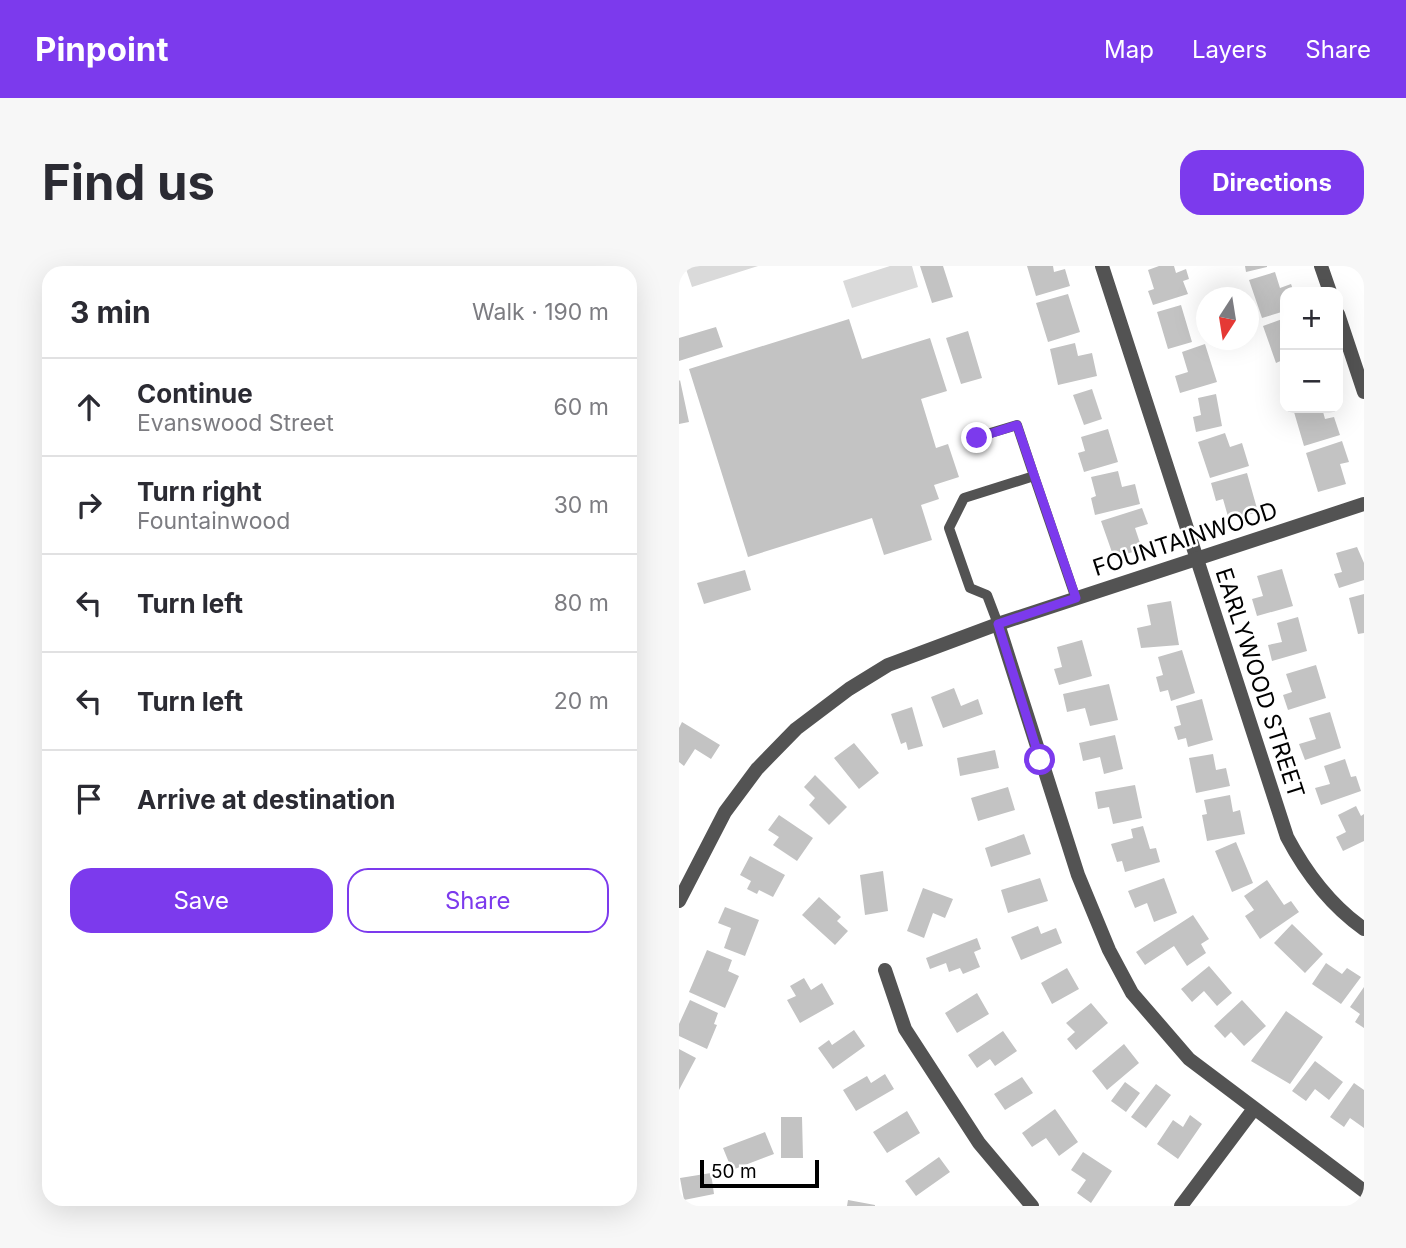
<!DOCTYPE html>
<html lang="en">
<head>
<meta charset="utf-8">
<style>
  :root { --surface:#fff; --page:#f7f7f7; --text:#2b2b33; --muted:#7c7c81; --line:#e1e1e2; --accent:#7c3aed }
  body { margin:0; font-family:Inter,sans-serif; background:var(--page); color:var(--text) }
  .controls { position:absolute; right:21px; top:21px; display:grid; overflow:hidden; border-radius:14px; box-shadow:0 7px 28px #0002 }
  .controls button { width:63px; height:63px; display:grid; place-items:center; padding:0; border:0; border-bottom:2px solid var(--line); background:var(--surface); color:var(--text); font:35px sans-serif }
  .compass { position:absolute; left:517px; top:21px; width:63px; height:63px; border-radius:50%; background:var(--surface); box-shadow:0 7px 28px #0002; rotate:192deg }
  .scale { position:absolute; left:21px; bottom:18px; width:119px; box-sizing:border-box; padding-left:7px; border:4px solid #000; border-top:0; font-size:19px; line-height:24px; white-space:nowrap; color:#000; -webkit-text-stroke:5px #fff; paint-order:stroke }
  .stop { position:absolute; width:21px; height:21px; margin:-16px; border:5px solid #7c3aed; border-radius:50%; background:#fff }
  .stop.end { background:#7c3aed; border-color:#fff; box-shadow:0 2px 7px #0008 }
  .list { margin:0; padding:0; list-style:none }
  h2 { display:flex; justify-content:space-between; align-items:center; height:91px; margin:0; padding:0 28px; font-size:30px }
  h2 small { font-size:23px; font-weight:400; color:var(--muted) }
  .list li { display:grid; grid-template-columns:46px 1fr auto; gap:21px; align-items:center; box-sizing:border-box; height:98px; padding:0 28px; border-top:2px solid var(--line) }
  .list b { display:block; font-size:26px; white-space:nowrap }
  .list p { margin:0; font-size:23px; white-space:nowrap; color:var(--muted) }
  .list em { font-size:23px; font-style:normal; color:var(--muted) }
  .actions { display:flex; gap:14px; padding:21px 28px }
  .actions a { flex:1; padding:16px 0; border:2px solid var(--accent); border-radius:21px; text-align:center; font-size:24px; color:var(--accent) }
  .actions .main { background:var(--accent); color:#fff }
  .icon { flex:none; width:38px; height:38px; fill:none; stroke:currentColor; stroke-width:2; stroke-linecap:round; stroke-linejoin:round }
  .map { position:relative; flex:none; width:685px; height:940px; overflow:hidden; border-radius:21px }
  header { display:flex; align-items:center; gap:42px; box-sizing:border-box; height:98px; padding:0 35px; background:var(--accent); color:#fff }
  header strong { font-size:33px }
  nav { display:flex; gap:38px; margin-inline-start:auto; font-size:24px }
  .intro { display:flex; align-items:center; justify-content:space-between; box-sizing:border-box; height:168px; padding:0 42px }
  h1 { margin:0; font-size:49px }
  .button { padding:18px 32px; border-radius:21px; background:var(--accent); color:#fff; font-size:24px; font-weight:700 }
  main { display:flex; gap:42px; padding:0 42px }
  aside { flex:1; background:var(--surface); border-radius:21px; box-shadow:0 7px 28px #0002 }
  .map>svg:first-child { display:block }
  .green { fill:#dadada }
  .building { fill:#c3c3c3 }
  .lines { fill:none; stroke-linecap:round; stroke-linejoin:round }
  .service { stroke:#535353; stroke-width:10 }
  .minor { stroke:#535353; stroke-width:14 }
  .tertiary { stroke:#535353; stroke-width:14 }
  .route { stroke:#7c3aed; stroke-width:9 }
  .labels { text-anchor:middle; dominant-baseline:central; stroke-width:5; stroke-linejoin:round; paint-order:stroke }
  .street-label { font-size:23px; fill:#000; stroke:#fff }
</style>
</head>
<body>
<header>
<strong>Pinpoint</strong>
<nav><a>Map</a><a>Layers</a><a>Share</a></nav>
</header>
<div class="intro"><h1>Find us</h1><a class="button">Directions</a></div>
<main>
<aside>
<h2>3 min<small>Walk · 190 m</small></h2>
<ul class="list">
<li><svg class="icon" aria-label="ahead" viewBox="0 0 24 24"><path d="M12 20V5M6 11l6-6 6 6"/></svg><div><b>Continue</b><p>Evanswood Street</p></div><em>60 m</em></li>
<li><svg class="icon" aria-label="right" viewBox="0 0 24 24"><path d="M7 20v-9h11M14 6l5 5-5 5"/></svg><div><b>Turn right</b><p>Fountainwood</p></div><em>30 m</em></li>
<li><svg class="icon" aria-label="left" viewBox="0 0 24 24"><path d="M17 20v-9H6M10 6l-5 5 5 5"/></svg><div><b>Turn left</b></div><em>80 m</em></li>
<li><svg class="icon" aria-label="left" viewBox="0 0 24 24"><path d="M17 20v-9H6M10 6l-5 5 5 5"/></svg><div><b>Turn left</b></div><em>20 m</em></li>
<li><svg class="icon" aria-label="arrive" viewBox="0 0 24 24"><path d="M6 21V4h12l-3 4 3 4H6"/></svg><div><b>Arrive at destination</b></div></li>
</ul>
<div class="actions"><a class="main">Save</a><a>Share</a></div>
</aside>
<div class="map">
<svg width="685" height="940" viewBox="0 0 685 940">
  <rect width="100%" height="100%" fill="#fff"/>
  <path class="green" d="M6 0H79L13 21Z
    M211 0H233L239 21 173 42 164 15Z"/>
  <path class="building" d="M241 0H264L274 31 253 37Z
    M348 0H374L375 6 386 3 391 20 357 30Z
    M480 0H495L497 7 507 3 510 13 504 15 509 28 474 39 469 25 475 23 469 4Z
    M566 0H588V1L567 6Z
    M596 6 601 22 612 18 615 26H606V45L583 52 570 14Z
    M389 28 401 66 369 76 357 37Z
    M502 39 513 76 489 83 478 46Z
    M606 52V93L597 97 584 60Z
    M170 53 183 93 251 72 268 125 242 133 257 182 269 178 280 211 255 219 260 233 242 239 253 274 205 289 193 252 69 291 10 103Z
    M37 61 44 81 0 95V72Z
    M289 65 303 112 282 118 267 72Z
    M396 77 399 90 413 87 418 110 379 119 371 83Z
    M526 78 538 116 501 127 496 110 509 106 503 86Z
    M1 114 10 156 0 158V115Z
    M413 123 423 153 405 159 394 129Z
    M537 128 543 160 517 166 514 151 522 149 519 132Z
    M631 142H643L646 153 655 151 661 169 625 180 615 146Z
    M429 163 439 196 405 206 399 187 406 185 402 171Z
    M546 167 551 181 563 177 570 200 531 212 519 176Z
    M663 175 670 196 661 198 667 218 639 226 627 187Z
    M439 205 443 221 456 218 461 238 416 249 412 232 417 230 412 211Z
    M568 207 579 246 550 254 544 233 537 235 532 217Z
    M463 242 469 258 456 262 463 283 435 292 422 255Z
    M678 281 685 297V314L660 322 655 308 663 306 657 287Z
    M603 303 614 340 578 350 573 333 584 330 578 310Z
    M66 304 72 324 25 338 18 317Z
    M685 328V367L679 368 670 332Z
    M492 335 500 379 462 382 458 362 472 359 468 339Z
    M619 351 628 385 593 395 589 379 603 376 598 357Z
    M403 374 413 410 380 419 375 403 383 401 378 381Z
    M503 384 516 427 492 435 489 424 481 426 477 411 484 409 479 391Z
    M637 399 647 432 609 444 604 429 613 426 607 408Z
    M430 418 439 454 411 460 406 442 388 446 384 428Z
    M275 422 282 440 299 433 304 448 264 462 252 431Z
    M523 433 534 474 509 481 507 472 499 474 495 461 502 459 497 440Z
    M233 441 244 480 229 484 227 476 222 478 212 448Z
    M651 446 662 482 626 494 620 478 637 473 630 452Z
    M3 456 41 479 32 493 16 483 5 500 0 496V462Z
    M436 469 444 503 425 508 421 491 404 495 400 477Z
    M175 477 200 507 180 523 155 492Z
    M316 484 320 502 281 510 278 492Z
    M534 488 537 504 547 502 551 520 517 527 510 492Z
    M666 493 672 511 677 510 682 525 642 539 636 522 651 518 645 500Z
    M136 509 168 541 150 559 130 539 136 532 125 521Z
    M456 519 463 552 434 558 430 541 419 543 416 526Z
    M329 521 336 544 299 555 292 532Z
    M551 529 554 546 561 544 566 568 528 575 523 549 528 548 525 534Z
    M677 540 682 550 685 548V575L664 585 657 571 667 566 659 549Z
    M100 549 134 572 118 595 94 579 100 571 89 564Z
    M464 560 471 583 477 582 481 596 446 606 443 595 438 596 432 578 454 572 452 563Z
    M345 568 352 588 312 601 306 582Z
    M557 576 574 617 553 626 536 585Z
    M71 590 106 609 94 631 80 624 78 628 68 623 72 615 61 609Z
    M204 605 209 645 186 649 181 609Z
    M361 612 369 635 329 647 322 624Z
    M485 612 498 647 475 656 468 637 456 642 449 625Z
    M588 614 605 639 612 635 620 646 581 673 566 650 575 644 565 630Z
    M244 622 274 633 266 652 254 647 245 672 228 665Z
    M140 631 162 651 158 655 169 665 156 679 123 649Z
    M46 641 80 654 66 690 45 682 52 662 39 657Z
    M514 649 530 673 522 678 527 687 508 700 495 680 466 699 457 686Z
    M613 658 644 688 626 707 595 677Z
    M359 660 362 668 377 662 383 677 342 694 332 671Z
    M298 672 302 683 295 686 301 701 284 708 281 702 270 706 267 697 251 703 247 692Z
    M28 684 53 694 49 705 60 710 46 742 10 726Z
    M647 697 663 708 668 702 682 711 662 738 633 718Z
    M530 700 553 727 538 740 525 725 513 736 502 723Z
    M388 702 400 723 373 738 362 717Z
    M125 712 132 724 143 717 155 738 121 757 108 734 117 730 111 720Z
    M685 721V762L676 756 681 748 671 741Z
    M298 727 310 748 278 767 266 747Z
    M11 734 39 747 35 758 38 759 28 783 0 770V758Z
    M563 734 587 760 565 780 552 766 546 772 535 760Z
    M412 737 429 757 397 784 388 773 396 766 387 757Z
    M607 745 644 771 611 818 572 795Z
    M175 764 186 780 154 803 139 782 150 774 153 779Z
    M324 765 338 785 316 800 311 793 298 802 289 789Z
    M445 778 460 797 428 824 413 805Z
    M0 783 17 792 0 824Z
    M636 795 664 816 650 834 636 823 627 835 613 825Z
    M206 808 215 823 177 845 164 824 188 810 192 817Z
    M343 811 354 827 326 844 315 828Z
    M446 816 461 827 447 846 432 835Z
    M675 817 685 824V862L671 852 665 861 651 851Z
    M477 818 492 829 467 862 452 851Z
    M376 843 399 876 380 890 367 872 353 881 343 867Z
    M228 845 241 867 208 887 194 866Z
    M511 849 523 858 499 893 478 878 494 854 504 861Z
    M102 851H123L124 892H102Z
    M86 866 95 888 53 904 44 882Z
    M404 886 433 905 412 937 398 927 407 914 392 904Z
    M260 891 271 906 237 930 226 915Z
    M32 907 35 928 5 934 1 912Z
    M169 934 196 939V940H168Z"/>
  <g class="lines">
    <path class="service" d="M298 171 338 159 355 210
      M319 358 308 329 291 322 270 262 285 232 355 210 397 333"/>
    <path class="minor" d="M423 0 608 571C627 607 651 639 685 663
      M642 0 651 26
      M659 48 685 126
      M319 358 399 609 430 684 453 727 510 793 685 925
      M206 704 226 763 300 877 353 940
      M502 940 574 844"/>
    <path class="tertiary" d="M0 635 46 546 78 503 117 463 170 423 209 399 319 358 685 238"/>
  </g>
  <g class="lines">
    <path class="route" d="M298 172 338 159 397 332 319 358 361 494"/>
  </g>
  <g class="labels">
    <g class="street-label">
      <text transform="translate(506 273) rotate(-18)">FOUNTAINWOOD</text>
      <text transform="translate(581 417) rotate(72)">EARLYWOOD STREET</text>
    </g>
  </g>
</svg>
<div class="controls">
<button>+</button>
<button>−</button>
</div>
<svg class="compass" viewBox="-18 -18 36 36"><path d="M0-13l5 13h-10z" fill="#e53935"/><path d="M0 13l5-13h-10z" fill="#7c7c81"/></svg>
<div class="scale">50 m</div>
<div class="stop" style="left:361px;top:494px"></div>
<div class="stop end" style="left:298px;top:172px"></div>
</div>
</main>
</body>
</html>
